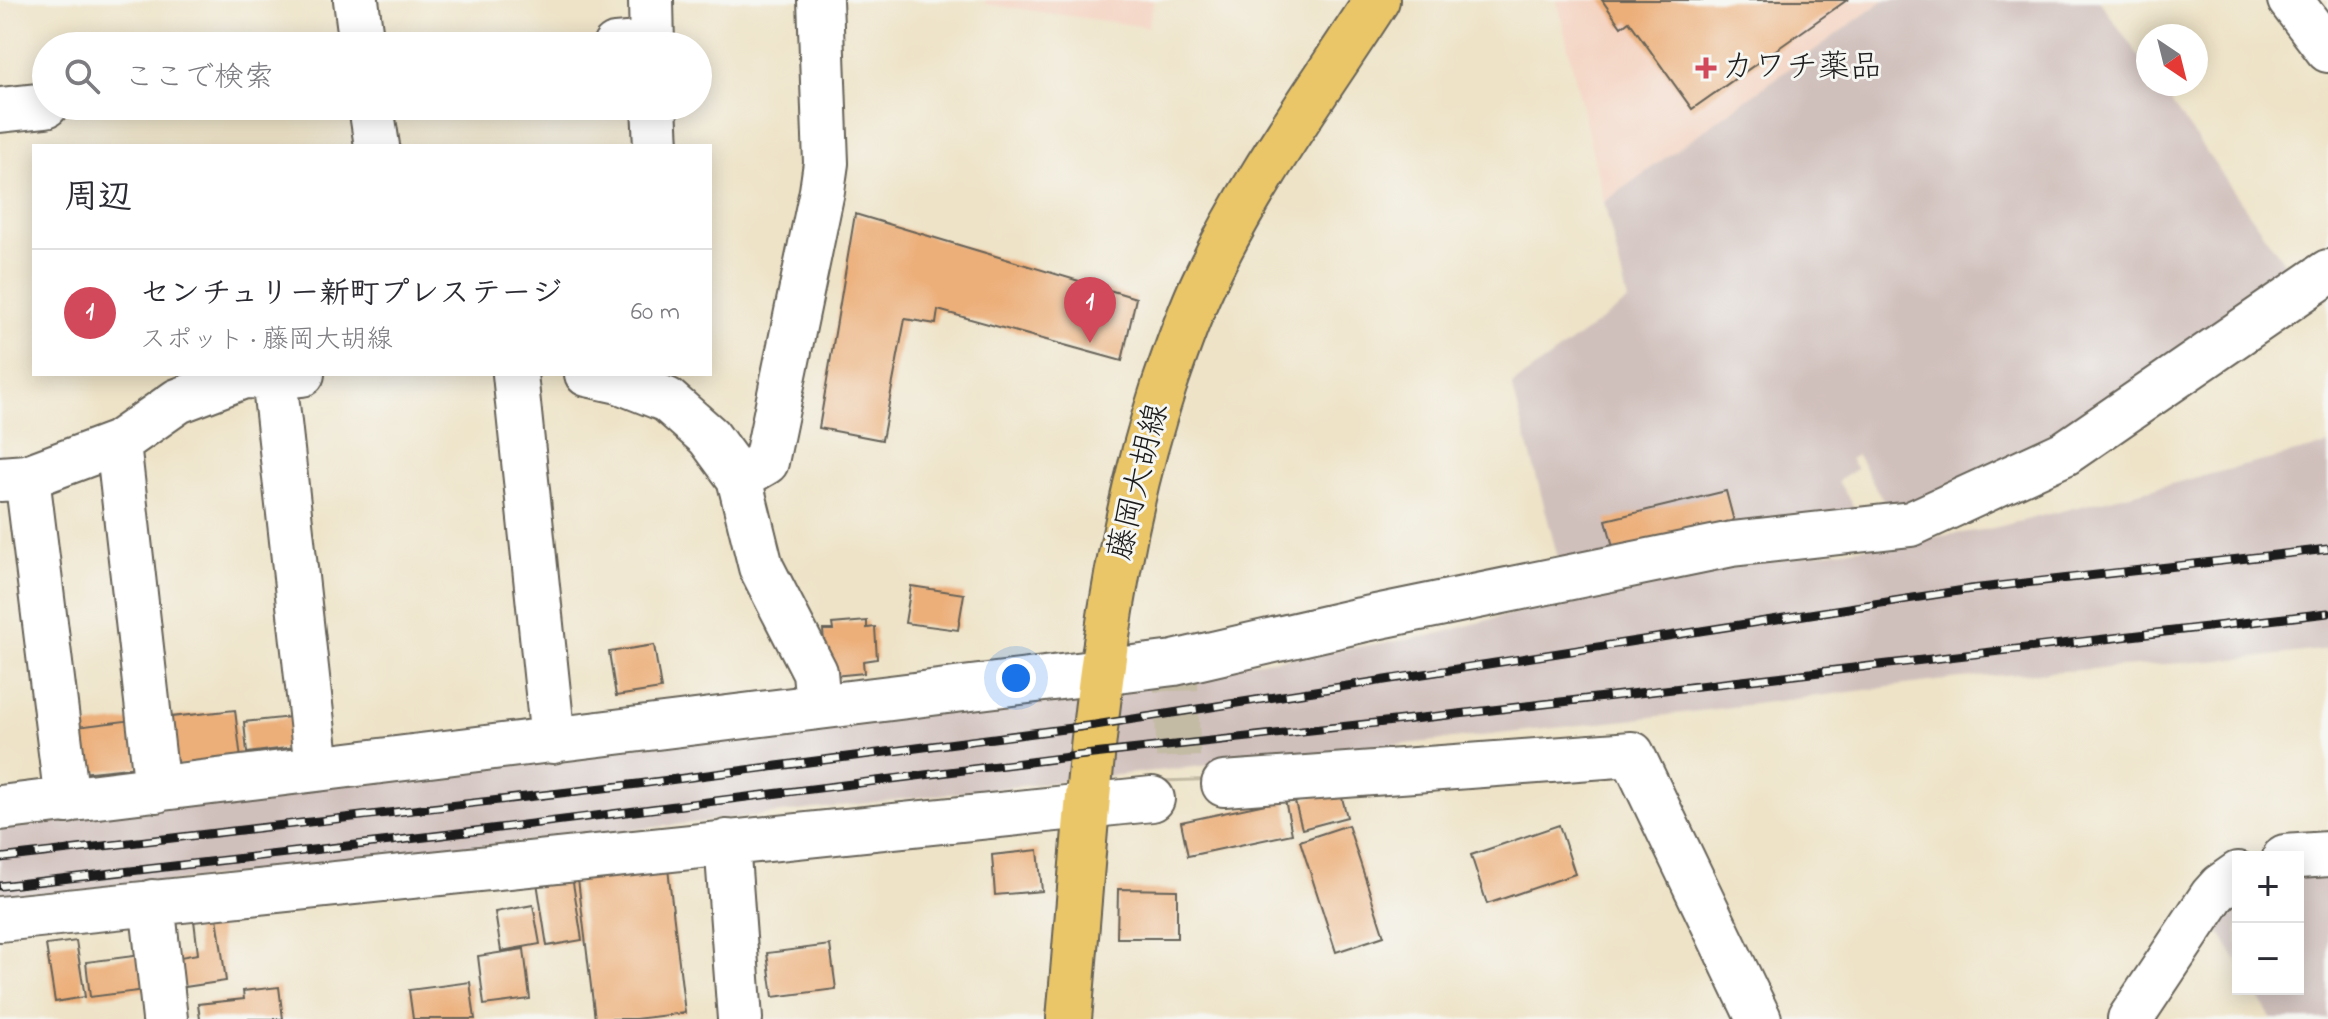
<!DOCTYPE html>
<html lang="ja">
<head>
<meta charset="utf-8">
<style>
  :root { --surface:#fff; --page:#f2f2f3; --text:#2b2b33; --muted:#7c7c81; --line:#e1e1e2; --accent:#d1495b }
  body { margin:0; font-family:"Indie Flower","Klee One",sans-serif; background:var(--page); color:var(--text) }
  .controls { position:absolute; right:24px; bottom:24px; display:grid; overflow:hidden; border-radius:0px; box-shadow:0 4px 20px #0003 }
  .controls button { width:72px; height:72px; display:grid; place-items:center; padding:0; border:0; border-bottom:2px solid var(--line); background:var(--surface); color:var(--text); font:40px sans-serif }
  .compass { position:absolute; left:2136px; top:24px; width:72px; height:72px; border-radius:50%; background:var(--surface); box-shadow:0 4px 20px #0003; rotate:145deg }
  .you { position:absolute; left:1016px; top:678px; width:28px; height:28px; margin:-20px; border:6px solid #fff; border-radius:50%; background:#1a73e8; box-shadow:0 0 0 12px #1a73e833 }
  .badge { display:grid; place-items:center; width:52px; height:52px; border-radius:50%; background:var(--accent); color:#fff; font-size:26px; font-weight:700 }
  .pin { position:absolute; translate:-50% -66px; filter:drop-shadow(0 2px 4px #0008) }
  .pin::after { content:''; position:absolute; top:42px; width:28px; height:24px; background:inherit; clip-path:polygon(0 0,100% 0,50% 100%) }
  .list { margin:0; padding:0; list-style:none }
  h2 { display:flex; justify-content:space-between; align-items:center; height:104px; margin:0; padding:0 32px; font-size:34px }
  h2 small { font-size:26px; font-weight:400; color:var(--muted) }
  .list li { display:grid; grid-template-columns:52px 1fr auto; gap:24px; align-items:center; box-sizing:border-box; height:128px; padding:0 32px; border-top:2px solid var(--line) }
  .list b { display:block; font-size:30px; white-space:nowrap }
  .list p { margin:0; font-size:26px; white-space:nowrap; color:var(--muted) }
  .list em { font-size:26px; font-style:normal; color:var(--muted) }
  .icon { flex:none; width:44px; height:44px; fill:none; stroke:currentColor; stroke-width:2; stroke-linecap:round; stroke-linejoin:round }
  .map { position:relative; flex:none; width:2328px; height:1019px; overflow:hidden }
  .search { position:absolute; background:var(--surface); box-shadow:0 4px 20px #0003; left:32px; top:32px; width:680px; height:88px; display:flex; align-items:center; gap:20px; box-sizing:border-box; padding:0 28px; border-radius:44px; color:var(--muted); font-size:30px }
  .panel { position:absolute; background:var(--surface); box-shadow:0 4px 20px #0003; left:32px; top:144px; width:680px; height:232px; border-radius:0px }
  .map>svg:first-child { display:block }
  .built { fill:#f4d3c1 }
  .industrial { fill:#d0c0bc }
  .building { fill:#ecaf79 }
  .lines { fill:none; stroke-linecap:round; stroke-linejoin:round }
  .minor-tunnel { stroke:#c4bba5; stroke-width:44; stroke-dasharray:44 22; stroke-linecap:butt }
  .minor-casing { stroke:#666258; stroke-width:48 }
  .major-casing { stroke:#666258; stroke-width:48 }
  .minor { stroke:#fff; stroke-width:44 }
  .major { stroke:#eac669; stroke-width:44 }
  .rail-casing { stroke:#1c1c1c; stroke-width:9 }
  .rail { stroke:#f6f6f2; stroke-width:6; stroke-dasharray:18; stroke-linecap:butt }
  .poi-dot { fill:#d1495b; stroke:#f6f6f2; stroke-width:3 }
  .labels { text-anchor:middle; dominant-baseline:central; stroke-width:6; stroke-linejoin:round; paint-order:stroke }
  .poi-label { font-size:32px; fill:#1c1c1c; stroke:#f6f6f2; text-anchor:start }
  .street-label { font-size:32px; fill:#1c1c1c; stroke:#f6f6f2 }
</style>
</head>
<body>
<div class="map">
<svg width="2328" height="1019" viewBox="0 0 2328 1019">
  <rect width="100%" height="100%" fill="#f6f6f2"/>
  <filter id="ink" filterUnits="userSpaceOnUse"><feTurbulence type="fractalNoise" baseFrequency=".0125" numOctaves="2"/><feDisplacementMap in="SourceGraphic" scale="16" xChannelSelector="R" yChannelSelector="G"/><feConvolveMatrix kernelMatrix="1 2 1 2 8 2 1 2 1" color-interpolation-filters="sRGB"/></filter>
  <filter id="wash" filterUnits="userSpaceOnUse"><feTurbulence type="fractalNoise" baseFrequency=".006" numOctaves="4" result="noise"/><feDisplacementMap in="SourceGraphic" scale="32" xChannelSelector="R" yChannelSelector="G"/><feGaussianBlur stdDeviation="1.8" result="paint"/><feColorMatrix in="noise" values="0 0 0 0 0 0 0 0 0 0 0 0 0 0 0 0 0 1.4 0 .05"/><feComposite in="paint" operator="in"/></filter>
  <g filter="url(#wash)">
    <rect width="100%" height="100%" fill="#eee3c7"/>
    <path class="built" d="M986 0H1154L1148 27 985 4Z
      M1557 0H1884L1604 202Z"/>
    <path class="industrial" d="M1884 0H2099L2148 69V84H2158L2288 268 2292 279 2081 428 1890 513 1857 455 1850 459 1857 469 1838 481 1860 517 1562 573 1512 385 1628 301 1604 202Z
      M2328 445V649L2253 658 1961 678 1628 720 1091 778 0 901V824L1258 662 1429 636 1635 580 1989 529Z
      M2328 874V1019H2272L2253 989H2298V877Z
      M2238 896V963L2217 928Z"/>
    <g id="blocks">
      <path class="building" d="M1602 0H1847L1692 109 1629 21 1621 27Z
        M855 214 1136 298 1122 361 938 310 936 324 905 319 882 440 819 428Z
        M1726 491 1736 529 1616 558 1606 520Z
        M911 586 964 594 958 630 905 623Z
        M867 621V628L875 627 877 659 863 661 864 673 833 676 826 664 823 630H833L832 624Z
        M654 645 661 689 616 696 609 652Z
        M235 710 241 759 167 767 162 718Z
        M300 716 303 746 247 753 244 722Z
        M133 720 138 767 81 773 76 727Z
        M1340 790 1347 817 1302 829 1295 802Z
        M1285 800 1292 834 1188 856 1181 822Z
        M1348 825 1384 936 1336 952 1300 841Z
        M1559 825 1575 874 1487 904 1471 855Z
        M1038 850 1042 891 995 895 992 855Z
        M667 860 685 1013 635 1019H595L577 871Z
        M571 870 582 940 547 946 536 876Z
        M1118 889 1177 890V938H1117Z
        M533 905 540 944 501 951 495 912Z
        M217 917 226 981 178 988 174 958 198 954 194 920Z
        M76 941 85 997 55 1002 46 945Z
        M830 945 836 989 773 997 767 953Z
        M524 949 530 999 484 1005 478 956Z
        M141 955 146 990 90 997 86 962Z
        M470 982 475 1019H413L409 990Z
        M279 987 283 1019H200L198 1004 244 999 243 991Z"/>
    </g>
  </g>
  <g filter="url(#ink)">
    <use href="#blocks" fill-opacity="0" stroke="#666258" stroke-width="2"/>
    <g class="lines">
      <path class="minor-tunnel" d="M1175 647 1179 782"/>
      <g class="minor-casing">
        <path id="minor" d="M356 0 362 46
          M651 0 652 46
          M2290 0 2328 50
          M615 46 651 43
          M371 106 377 146
          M654 106 656 146
          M0 110 46 105
          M515 374 553 741
          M587 374 619 381 667 400 709 437 739 478 761 567 815 672 818 705
          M274 377 317 768
          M118 443 157 790
          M27 477 67 801
          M739 478 766 462 822 191 826 163 820 0
          M0 479 27 477 118 443 178 401 244 376 274 377 302 374
          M1224 784 1632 754 1759 1019
          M0 808 1174 663 1361 620 1732 544 1911 524 2065 453 2328 272
          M727 842 740 1019
          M2285 857 2328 854
          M152 902 165 1019
          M0 919 1152 799
          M2130 1019 2212 896 2221 886 2238 874"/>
      </g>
      <g class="major-casing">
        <path id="major" d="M1069 1019C1088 807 1097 589 1164 386 1176 351 1188 316 1203 284 1250 183 1317 93 1377 0"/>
      </g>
      <use href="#minor" class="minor"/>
      <use href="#major" class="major"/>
      <g class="rail-casing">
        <path id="rail" d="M0 858 638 784 1095 725 1971 589 2328 549
          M0 886 434 836 1093 754 1458 714 2328 613"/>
      </g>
      <use href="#rail" class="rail"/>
    </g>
  </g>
  <path class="poi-dot" d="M1702 56h8v8h8v8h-8v8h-8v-8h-8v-8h8z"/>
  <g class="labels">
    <g class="poi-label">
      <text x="1722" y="68">カワチ薬品</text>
    </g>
    <g class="street-label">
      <text transform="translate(1140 482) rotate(-76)">藤岡大胡線</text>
    </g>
  </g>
</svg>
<div class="controls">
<button>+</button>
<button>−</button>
</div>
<svg class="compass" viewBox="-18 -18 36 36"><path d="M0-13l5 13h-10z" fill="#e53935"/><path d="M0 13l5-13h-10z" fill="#7c7c81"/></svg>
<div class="you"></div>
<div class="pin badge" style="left:1090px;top:343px">1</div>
<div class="search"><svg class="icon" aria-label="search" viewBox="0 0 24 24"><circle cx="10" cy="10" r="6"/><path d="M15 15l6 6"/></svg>ここで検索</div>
<section class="panel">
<h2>周辺<small></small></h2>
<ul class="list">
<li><span class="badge">1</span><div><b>センチュリー新町プレステージ</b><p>スポット · 藤岡大胡線</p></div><em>60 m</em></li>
</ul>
</section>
</div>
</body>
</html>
